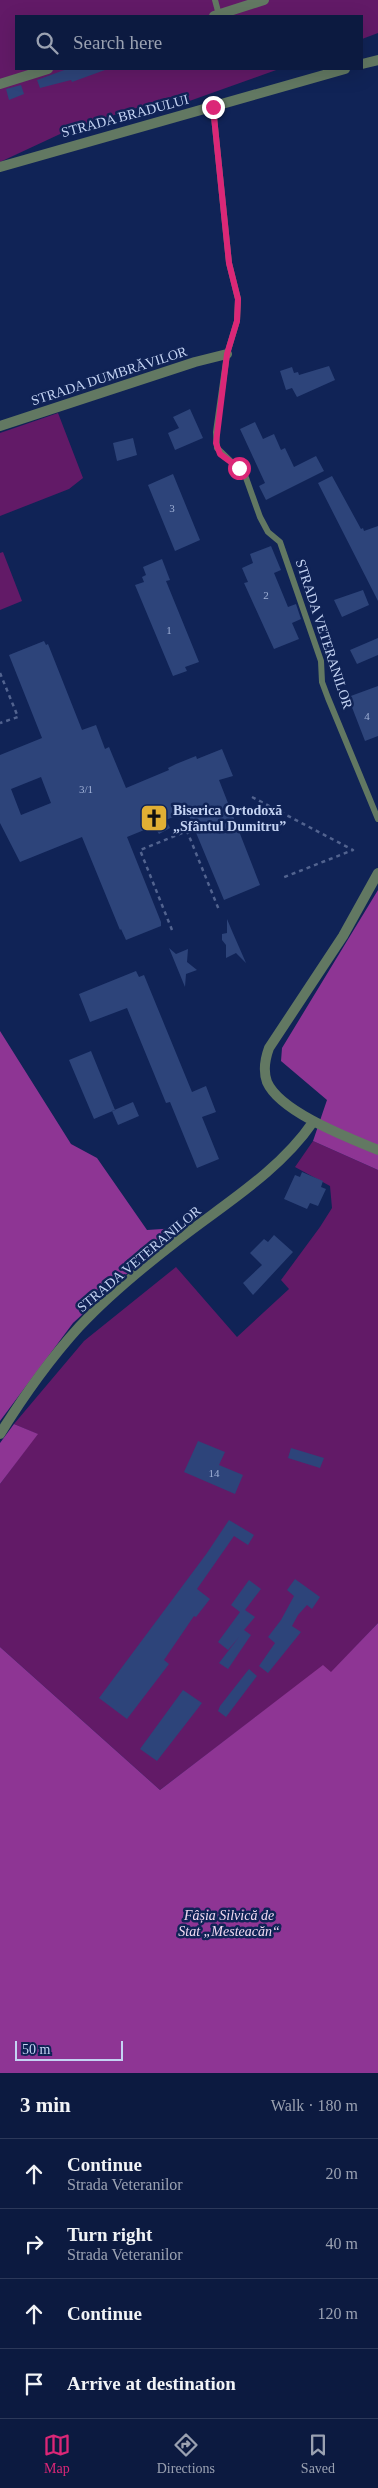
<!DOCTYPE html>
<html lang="en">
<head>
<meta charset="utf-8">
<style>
  :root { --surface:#0c1a40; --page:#1a274b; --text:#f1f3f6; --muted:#9aa1b1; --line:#2c3859; --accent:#db2777 }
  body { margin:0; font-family:"Times New Roman",serif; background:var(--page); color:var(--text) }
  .scale { position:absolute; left:15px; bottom:12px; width:108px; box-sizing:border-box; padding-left:5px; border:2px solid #c4d3f3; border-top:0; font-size:14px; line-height:18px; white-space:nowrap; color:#c4d3f3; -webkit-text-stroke:4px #102356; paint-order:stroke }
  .stop { position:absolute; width:15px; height:15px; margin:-11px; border:4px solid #db2777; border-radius:50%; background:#fff }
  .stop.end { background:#db2777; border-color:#fff; box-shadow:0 1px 5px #0008 }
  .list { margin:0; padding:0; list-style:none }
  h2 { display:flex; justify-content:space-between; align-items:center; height:65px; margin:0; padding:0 20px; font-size:21px }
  h2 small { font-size:16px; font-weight:400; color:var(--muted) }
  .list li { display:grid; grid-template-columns:32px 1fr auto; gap:15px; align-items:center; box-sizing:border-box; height:70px; padding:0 20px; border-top:1px solid var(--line) }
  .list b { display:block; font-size:19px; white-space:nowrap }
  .list p { margin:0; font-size:16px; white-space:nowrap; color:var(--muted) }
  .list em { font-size:16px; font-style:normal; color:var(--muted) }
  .icon { flex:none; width:28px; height:28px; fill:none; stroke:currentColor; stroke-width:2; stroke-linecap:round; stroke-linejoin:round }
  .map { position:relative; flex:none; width:378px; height:2073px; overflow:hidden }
  .search { position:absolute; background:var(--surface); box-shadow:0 5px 20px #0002; left:15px; right:15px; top:15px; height:55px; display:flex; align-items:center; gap:12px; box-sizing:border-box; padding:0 18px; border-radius:0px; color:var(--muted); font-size:19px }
  .sheet { height:345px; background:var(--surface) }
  nav { display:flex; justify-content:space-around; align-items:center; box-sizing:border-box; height:70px; border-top:1px solid var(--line); background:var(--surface); font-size:14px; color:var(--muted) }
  nav a { display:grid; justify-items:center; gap:2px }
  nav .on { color:var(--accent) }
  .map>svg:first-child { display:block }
  .green { fill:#621a67 }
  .forest { fill:#8e3594 }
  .building { fill:#2d447a; fill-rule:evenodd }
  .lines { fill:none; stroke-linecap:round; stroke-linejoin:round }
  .path { stroke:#52638f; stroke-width:2.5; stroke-dasharray:4 4; stroke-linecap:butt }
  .service { stroke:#627862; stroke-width:6 }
  .minor { stroke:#627862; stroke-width:10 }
  .route { stroke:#db2777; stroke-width:6 }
  .labels { text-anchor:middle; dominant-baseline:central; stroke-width:5; stroke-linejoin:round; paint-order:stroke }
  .number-label { font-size:11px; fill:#9eafd5 }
  .street-label { font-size:14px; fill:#c4d3f3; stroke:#102356 }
  .poi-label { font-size:14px; font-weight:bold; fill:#c4d3f3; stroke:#102356; text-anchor:start }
  .park-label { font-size:14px; font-style:italic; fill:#f1daf2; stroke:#102356 }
</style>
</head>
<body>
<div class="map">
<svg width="378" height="2073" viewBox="0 0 378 2073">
  <rect width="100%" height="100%" fill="#102356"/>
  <path class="green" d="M0 0H378V33L362 39V16H16V69H279L181 104 178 95 73 128 0 162Z
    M58 413 83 478 69 489 0 516V433Z
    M3 552 22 601 0 610V553Z
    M313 1141 378 1170V1623L331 1673 323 1666 160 1790 0 1647V1484L37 1434 14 1424 84 1341 176 1267 237 1337 289 1289 281 1280 320 1227 332 1208 330 1186 295 1167Z"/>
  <path class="forest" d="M378 890V1170L313 1141 327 1100 281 1061 282 1048Z
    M0 1031 71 1144 97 1158 147 1230 177 1228 73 1323 0 1421Z
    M14 1424 38 1434 0 1484V1443Z
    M378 1623V2073H0V1647L160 1790 323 1665 331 1672Z"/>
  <path class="building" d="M67 69H105V70L72 82 71 80 40 88 37 80Z
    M21 85 24 94 9 100 6 89Z
    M329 366 335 380 297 397 292 388 286 390 280 371 292 367 294 373 298 372 299 375Z
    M190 409 203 438 175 450 168 433 179 428 173 417Z
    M255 422 263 439 274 434 281 450 285 448 294 467 316 456 324 471 266 500 259 486 265 483 240 429Z
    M133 438 137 455 117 461 113 443Z
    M173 474 200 540 175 551 148 485Z
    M332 476 361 529 363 528 364 531 378 526V601L318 483Z
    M271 546 281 570 274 573 288 607 296 604 301 619 292 623 299 639 274 649 244 583 248 582 242 568 253 563 250 554Z
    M162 559 170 580 166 581 199 662 185 667 187 671 173 676 135 585 144 582 142 577 146 575 143 567Z
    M363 590 369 605 342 617 334 600Z
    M378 638V655L357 664 350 650Z
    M44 641 46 645 48 644 82 730 96 725 105 749 109 747 126 788 169 770 168 768 176 764 196 756 197 759 222 749 233 776 219 780 260 885 224 900 187 811 166 820 170 828 159 834 154 826 127 837 161 922V926L126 940 121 929 120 930 82 837 20 862 0 823V755L42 738 9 655ZM41 777 51 803 21 815 11 789Z
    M378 686V736L365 741 348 697Z
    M227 919 232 931 246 963 236 953 226 958V945L222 940V934L227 933Z
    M169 948 176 954 188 949 187 962 197 970 186 974 185 987Z
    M136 971 139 977 144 975 192 1092 206 1086 216 1112 202 1117 219 1159 197 1168 170 1102 166 1103 127 1008 90 1022 79 994Z
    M91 1051 115 1110 94 1119 69 1060Z
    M133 1102 139 1116 118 1125 112 1111Z
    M302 1172 323 1181 321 1187 326 1189 318 1206 310 1203 307 1209 284 1199 295 1175 300 1177Z
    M274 1235 293 1252 253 1295 243 1283 262 1265 250 1253 264 1239 268 1242Z
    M198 1441 225 1452 219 1465 243 1475 235 1494 184 1472Z
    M291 1448 324 1458 320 1468 288 1458Z
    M229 1520 254 1535 248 1545 234 1536 197 1589 210 1599 196 1617 194 1616 164 1660 169 1664 127 1719 99 1698 207 1553Z
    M295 1579 320 1597 312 1609 307 1605 298 1615 292 1626 301 1632 268 1673 259 1666 275 1643 268 1637 281 1620 294 1596 287 1590Z
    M249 1580 261 1589 245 1610 255 1617 244 1630 251 1635 228 1669 219 1663 239 1637 228 1650 218 1642 240 1612 231 1605Z
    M249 1669 257 1676 226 1717 218 1711 220 1706Z
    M183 1690 202 1703 157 1761 140 1749Z"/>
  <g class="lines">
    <path class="path" d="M0 673 18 717 0 723
      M252 797 353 850 282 878
      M172 930 140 850 187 831 219 910"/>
    <path class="service" d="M215 0 219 15
      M213 107 229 263 238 299 237 321 227 354 216 432 217 448 245 475 260 517 268 532 280 542 321 661 322 682 328 698 378 819"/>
    <path class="minor" d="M214 16 264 0
      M362 64 378 60
      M0 84 48 69
      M0 167 345 69
      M0 426 195 362 227 354
      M378 873 343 936 269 1048C265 1059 263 1071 267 1082 280 1112 349 1138 378 1150
      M0 1434C23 1397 50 1359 79 1327 106 1298 142 1268 173 1244 221 1206 278 1173 313 1122"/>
  </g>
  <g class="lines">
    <path class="route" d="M213 107 229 263 238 299 237 321 227 354 216 443 220 454 239 468"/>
  </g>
  <defs>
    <g id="church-square" transform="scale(1.4375)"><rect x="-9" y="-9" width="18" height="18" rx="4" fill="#e1af34" stroke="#102356"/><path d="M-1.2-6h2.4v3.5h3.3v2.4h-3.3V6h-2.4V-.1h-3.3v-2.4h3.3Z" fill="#111"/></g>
  </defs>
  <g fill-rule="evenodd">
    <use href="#church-square" x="154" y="818"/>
  </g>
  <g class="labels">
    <g class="number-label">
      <text x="172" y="508">3</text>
      <text x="266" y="595">2</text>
      <text x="169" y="630">1</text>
      <text x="367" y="716">4</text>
      <text x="86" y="789">3/1</text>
      <text x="214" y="1473">14</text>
    </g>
    <g class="street-label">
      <text transform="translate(125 116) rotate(-15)">STRADA BRADULUI</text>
      <text transform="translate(109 376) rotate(-18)">STRADA DUMBRĂVILOR</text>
      <text transform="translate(324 634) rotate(72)">STRADA VETERANILOR</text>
      <text transform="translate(139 1259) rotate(-40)">STRADA VETERANILOR</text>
    </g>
    <g class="poi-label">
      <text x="173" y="810">Biserica Ortodoxă<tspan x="173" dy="16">„Sfântul Dumitru”</tspan></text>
    </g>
    <g class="park-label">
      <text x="229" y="1915">Fâșia Silvică de<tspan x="229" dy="16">Stat „Mesteacăn“</tspan></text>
    </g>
  </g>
</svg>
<div class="scale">50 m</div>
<div class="stop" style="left:239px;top:468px"></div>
<div class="stop end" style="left:213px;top:107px"></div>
<div class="search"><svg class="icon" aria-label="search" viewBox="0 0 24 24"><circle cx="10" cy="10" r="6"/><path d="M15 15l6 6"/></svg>Search here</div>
</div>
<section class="sheet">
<h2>3 min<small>Walk · 180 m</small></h2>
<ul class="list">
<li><svg class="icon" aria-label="ahead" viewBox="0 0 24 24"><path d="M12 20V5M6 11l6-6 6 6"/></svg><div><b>Continue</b><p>Strada Veteranilor</p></div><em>20 m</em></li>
<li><svg class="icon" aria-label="right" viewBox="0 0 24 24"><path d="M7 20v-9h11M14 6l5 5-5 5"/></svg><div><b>Turn right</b><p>Strada Veteranilor</p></div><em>40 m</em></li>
<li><svg class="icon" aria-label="ahead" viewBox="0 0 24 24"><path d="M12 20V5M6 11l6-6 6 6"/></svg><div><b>Continue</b></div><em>120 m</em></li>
<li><svg class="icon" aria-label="arrive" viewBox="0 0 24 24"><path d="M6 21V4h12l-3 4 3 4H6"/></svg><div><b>Arrive at destination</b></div></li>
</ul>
</section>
<nav>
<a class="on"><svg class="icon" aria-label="map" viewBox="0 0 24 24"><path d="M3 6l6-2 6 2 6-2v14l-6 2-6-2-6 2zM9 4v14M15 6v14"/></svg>Map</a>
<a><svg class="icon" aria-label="directions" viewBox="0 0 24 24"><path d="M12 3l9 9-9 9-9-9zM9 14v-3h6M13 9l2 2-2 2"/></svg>Directions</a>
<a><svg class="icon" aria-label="saved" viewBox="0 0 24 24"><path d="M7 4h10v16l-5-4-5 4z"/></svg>Saved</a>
</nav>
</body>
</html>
